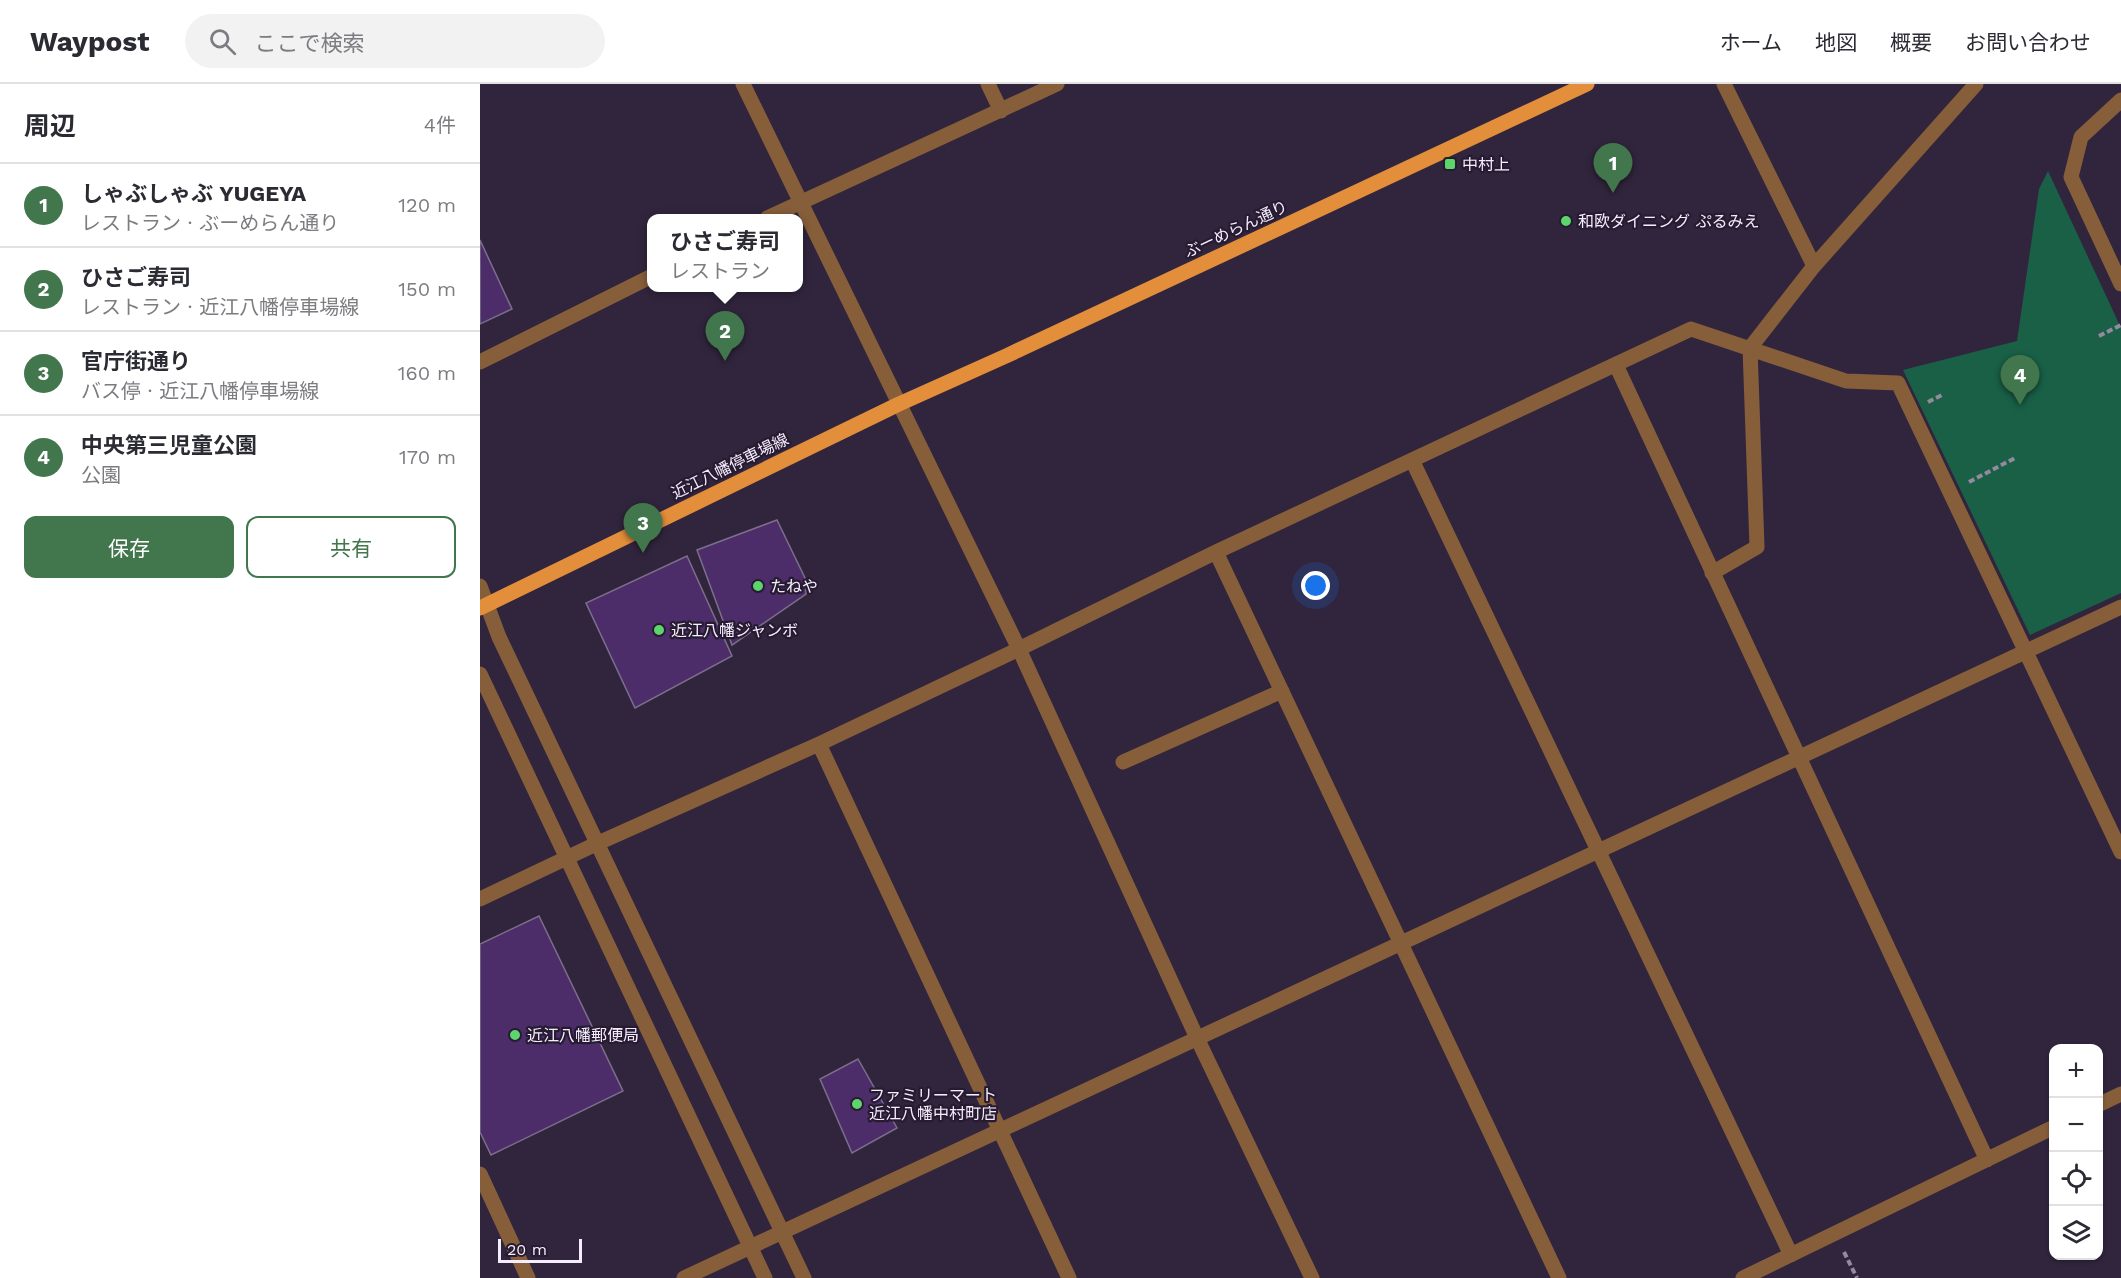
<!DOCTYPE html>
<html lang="ja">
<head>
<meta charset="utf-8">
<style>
  :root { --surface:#fff; --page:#f2f2f3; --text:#2b2b33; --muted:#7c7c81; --line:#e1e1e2; --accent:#42774d }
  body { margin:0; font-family:"Work Sans","Noto Sans JP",sans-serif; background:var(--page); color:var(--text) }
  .controls { position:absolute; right:18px; bottom:18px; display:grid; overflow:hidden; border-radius:12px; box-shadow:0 2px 4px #0004 }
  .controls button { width:54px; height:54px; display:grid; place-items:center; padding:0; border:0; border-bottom:2px solid var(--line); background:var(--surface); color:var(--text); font:30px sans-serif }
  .scale { position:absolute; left:18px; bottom:15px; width:84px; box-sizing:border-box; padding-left:6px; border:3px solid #f4edfd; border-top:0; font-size:16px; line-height:21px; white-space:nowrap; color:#f4edfd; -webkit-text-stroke:4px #271b32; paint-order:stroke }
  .you { position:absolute; left:836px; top:502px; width:21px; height:21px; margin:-15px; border:4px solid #fff; border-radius:50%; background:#1a73e8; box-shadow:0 0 0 9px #1a73e833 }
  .badge { display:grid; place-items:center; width:39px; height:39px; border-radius:50%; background:var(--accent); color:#fff; font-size:20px; font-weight:700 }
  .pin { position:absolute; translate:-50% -50px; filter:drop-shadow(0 2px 3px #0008) }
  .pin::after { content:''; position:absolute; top:32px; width:21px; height:18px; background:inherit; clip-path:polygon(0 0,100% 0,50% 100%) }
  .popup { position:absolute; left:167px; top:130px; width:156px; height:78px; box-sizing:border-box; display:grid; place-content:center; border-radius:12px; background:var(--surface); filter:drop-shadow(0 2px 4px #0005); font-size:20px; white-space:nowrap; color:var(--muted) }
  .popup b { font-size:22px; color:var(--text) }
  .popup::after { content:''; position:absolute; left:50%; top:100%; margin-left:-12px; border:12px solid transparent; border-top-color:var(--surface) }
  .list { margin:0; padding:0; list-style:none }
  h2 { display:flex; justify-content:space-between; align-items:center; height:78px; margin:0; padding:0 24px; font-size:26px }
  h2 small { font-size:20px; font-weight:400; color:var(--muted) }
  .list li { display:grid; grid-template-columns:39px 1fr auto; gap:18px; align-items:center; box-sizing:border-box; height:84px; padding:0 24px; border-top:2px solid var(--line) }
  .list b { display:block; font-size:22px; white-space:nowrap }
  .list p { margin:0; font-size:20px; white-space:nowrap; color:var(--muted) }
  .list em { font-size:20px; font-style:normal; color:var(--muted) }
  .actions { display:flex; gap:12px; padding:18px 24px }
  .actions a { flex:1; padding:14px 0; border:2px solid var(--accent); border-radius:12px; text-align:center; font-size:21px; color:var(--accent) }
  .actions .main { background:var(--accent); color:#fff }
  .icon { flex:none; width:33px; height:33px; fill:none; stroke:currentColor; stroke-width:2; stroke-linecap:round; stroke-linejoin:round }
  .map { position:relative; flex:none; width:1641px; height:1194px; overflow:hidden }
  header { display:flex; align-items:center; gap:36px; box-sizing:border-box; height:84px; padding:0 30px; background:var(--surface); border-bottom:2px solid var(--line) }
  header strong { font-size:28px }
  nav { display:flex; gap:33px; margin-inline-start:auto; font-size:21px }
  .search { width:420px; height:54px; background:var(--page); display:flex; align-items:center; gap:15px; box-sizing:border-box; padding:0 21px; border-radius:33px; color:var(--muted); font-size:22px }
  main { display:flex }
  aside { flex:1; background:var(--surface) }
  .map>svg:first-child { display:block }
  .green { fill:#196047 }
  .building { fill:#4c2d69; stroke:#7c6f8b; stroke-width:1.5 }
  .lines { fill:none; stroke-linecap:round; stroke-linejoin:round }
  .path { stroke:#948a9e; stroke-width:4; stroke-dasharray:6 3; stroke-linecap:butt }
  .minor { stroke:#875e3a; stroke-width:15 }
  .major { stroke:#e28e3b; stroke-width:15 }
  .poi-dot { fill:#5dd56c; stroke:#271b32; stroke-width:2 }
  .labels { text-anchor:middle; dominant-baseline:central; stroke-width:4.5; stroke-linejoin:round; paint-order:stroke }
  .poi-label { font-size:16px; fill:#f4edfd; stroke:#271b32; text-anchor:start }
  .street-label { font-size:16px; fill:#f4edfd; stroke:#271b32 }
</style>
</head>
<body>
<header>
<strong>Waypost</strong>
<div class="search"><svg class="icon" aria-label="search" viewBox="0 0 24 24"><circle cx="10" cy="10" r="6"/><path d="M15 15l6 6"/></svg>ここで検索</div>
<nav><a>ホーム</a><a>地図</a><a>概要</a><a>お問い合わせ</a></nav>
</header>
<main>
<aside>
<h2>周辺<small>4件</small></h2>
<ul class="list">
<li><span class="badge">1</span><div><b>しゃぶしゃぶ YUGEYA</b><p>レストラン · ぶーめらん通り</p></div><em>120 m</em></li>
<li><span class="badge">2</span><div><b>ひさご寿司</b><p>レストラン · 近江八幡停車場線</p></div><em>150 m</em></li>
<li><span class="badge">3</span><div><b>官庁街通り</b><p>バス停 · 近江八幡停車場線</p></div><em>160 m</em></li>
<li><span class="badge">4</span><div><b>中央第三児童公園</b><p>公園</p></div><em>170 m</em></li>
</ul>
<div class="actions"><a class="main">保存</a><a>共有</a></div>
</aside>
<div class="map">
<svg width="1641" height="1194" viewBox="0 0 1641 1194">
  <rect width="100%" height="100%" fill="#31253d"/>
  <path class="green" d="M1568 87 1641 244V509L1550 551 1423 286 1537 257 1559 105Z"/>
  <path class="building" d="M0 156 32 225 0 240Z
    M297 436 325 494 326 510 252 561 217 466Z
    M207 472 252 572 155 624 106 519Z
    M59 832 143 1007 11 1071 0 1048V860Z
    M378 975 417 1044 372 1069 340 995Z"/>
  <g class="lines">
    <path class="path" d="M1619 252 1641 241
      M1448 318 1464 310
      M1489 398 1535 374
      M1364 1168 1377 1194"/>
    <path class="minor" d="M263 0 539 565 717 954 832 1194
      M508 0 521 27
      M1244 0 1334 182
      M1641 16 1601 53 1591 93 1641 200
      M287 134 577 0
      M0 278 172 192
      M1136 281 1507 1076
      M932 376 1311 1171
      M736 468 1079 1194
      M1232 489 1277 463 1270 264 1334 182 1496 0
      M0 502 19 553 324 1194
      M0 590 285 1194
      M339 660 589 1194
      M643 678 802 607
      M0 815 116 760 339 660 539 565 736 468 1211 245 1366 297 1418 299 1641 768
      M1618 1021 1641 1010
      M0 1090 48 1194
      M204 1194 1641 523
      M1263 1194 1574 1043"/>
    <path class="major" d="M0 524 419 320 526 272 1107 0"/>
  </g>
  <g class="poi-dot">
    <rect x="964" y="74" width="12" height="12" rx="3"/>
    <circle cx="1086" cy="137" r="6"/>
    <circle cx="278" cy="502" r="6"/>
    <circle cx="179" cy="546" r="6"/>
    <circle cx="35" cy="951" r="6"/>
    <circle cx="377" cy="1020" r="6"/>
  </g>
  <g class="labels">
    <g class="poi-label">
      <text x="982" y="80">中村上</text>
      <text x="1098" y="137">和欧ダイニング ぷるみえ</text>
      <text x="290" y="502">たねや</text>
      <text x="191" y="546">近江八幡ジャンボ</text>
      <text x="47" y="951">近江八幡郵便局</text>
      <text x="389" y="1011">ファミリーマート<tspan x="389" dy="18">近江八幡中村町店</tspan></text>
    </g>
    <g class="street-label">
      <text transform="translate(756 145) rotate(-25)">ぶーめらん通り</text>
      <text transform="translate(250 382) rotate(-26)">近江八幡停車場線</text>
    </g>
  </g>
</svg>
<div class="controls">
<button>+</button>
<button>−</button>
<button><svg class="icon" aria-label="locate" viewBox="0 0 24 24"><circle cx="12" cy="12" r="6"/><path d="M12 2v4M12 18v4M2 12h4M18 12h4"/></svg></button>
<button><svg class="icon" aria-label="layers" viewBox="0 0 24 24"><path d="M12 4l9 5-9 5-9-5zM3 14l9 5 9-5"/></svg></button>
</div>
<div class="scale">20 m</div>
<div class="you"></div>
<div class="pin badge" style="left:1133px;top:109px">1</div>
<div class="pin badge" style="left:245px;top:277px">2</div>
<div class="popup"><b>ひさご寿司</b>レストラン</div>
<div class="pin badge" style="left:163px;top:469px">3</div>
<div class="pin badge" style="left:1540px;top:321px">4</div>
</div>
</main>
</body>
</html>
